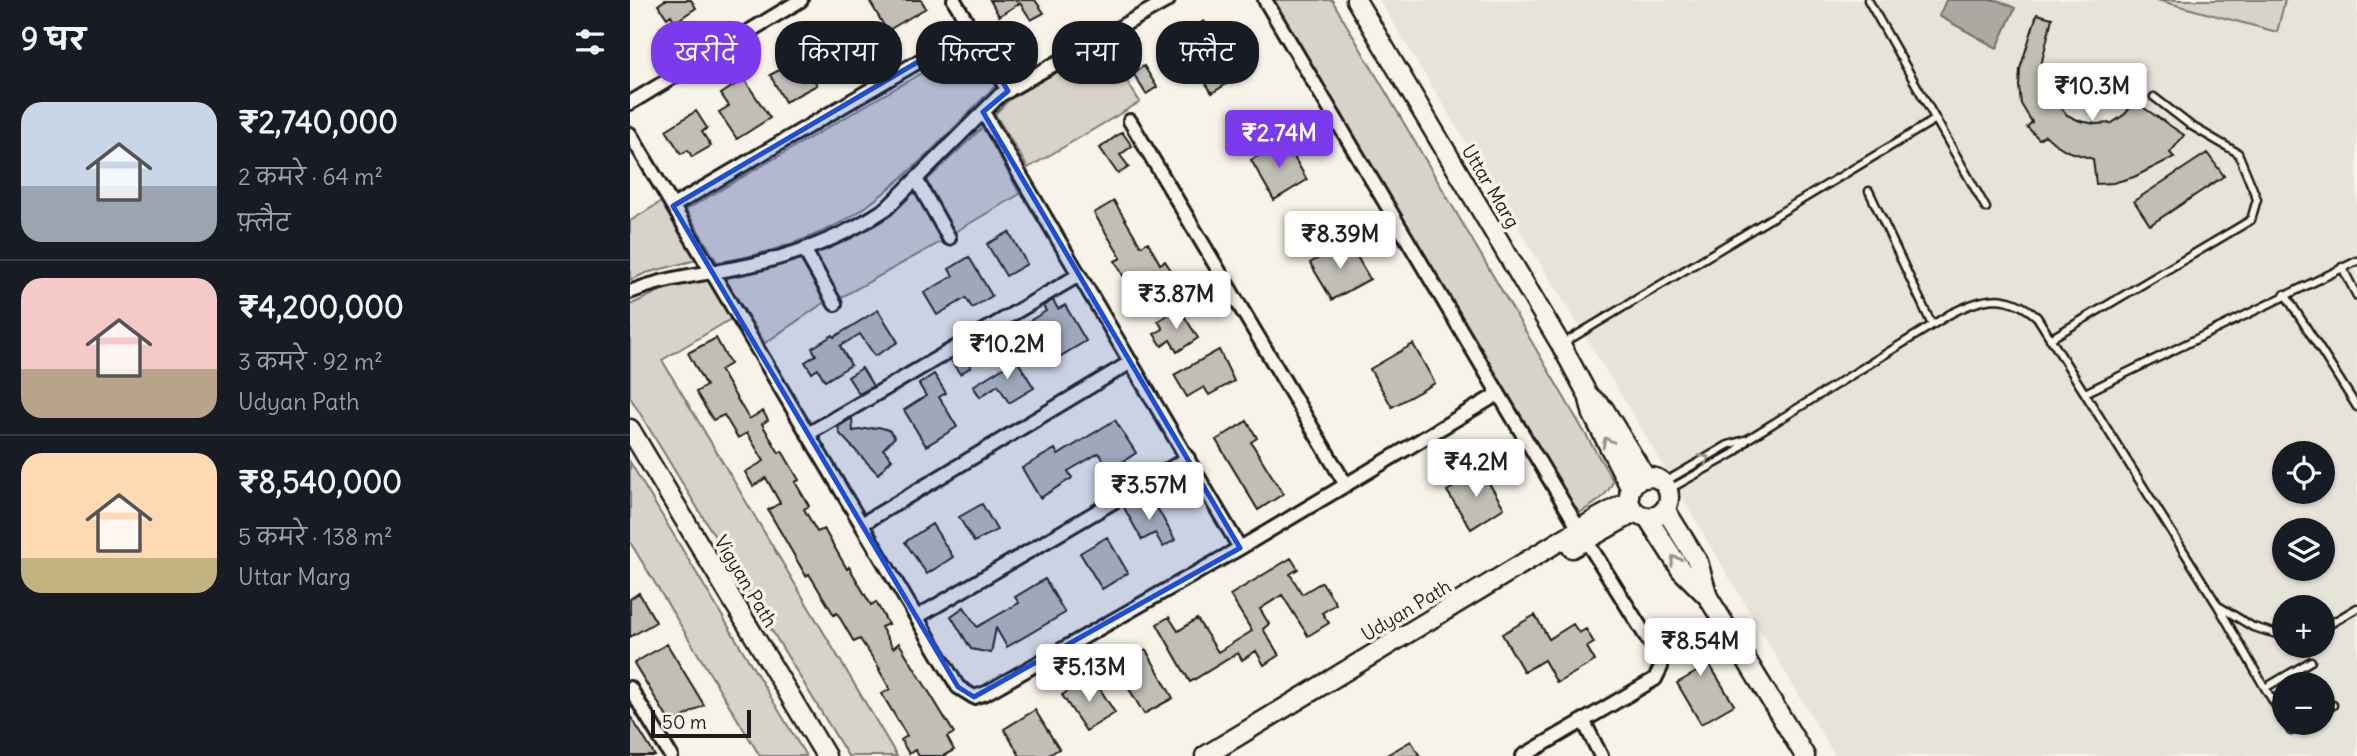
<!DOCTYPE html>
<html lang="hi">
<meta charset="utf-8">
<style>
body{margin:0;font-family:Delius,"Playpen Sans Deva",sans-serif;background:#20242c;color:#f1f3f6;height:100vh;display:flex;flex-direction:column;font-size:26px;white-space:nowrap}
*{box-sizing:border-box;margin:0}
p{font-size:23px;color:#9ea1a6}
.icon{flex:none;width:38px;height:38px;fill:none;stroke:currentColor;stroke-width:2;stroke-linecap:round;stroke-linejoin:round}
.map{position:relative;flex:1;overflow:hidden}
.panel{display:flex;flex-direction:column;background:#171b24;width:630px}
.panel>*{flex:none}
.hud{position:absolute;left:21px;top:21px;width:665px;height:63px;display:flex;gap:14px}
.tools{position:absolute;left:1642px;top:441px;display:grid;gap:14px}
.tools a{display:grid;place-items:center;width:63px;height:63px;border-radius:50%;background:#171b24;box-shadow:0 2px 5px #0004;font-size:35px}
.scale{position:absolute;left:21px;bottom:18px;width:100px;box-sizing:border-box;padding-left:7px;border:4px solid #1c1c1c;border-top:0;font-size:19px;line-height:24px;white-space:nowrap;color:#1c1c1c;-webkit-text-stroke:5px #f7f3e8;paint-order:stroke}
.price{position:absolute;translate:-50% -60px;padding:0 16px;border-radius:7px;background:#fff;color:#222;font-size:23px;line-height:46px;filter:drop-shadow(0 2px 4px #0008)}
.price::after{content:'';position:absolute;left:50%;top:42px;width:21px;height:16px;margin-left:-10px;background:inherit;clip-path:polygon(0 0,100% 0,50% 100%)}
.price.on{background:#7c3aed;color:#fff}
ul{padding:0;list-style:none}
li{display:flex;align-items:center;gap:21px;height:175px;padding:0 21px}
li+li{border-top:2px solid #363941}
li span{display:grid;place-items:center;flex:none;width:196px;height:140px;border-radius:21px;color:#555}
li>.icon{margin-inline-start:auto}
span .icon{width:84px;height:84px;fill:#fffc;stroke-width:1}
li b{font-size:30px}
h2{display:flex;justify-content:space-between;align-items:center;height:84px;padding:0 21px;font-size:30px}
.tag{padding:0 24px;border-radius:28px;background:#171b24;box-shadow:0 2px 5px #0004;font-size:24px;line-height:63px}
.tag.on{background:#7c3aed;color:#fff}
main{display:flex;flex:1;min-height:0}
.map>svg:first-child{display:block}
</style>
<main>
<section class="panel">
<h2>9 घर<svg class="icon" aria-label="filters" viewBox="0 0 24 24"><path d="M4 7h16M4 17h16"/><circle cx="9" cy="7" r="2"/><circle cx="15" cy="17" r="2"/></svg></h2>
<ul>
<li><span style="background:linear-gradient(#c9d6e8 60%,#9aa5b1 0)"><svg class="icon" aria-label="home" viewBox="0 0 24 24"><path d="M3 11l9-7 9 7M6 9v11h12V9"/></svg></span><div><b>₹2,740,000</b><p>2 कमरे · 64 m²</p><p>फ़्लैट</p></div></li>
<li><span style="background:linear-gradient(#f6c9c9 65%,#b9a48a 0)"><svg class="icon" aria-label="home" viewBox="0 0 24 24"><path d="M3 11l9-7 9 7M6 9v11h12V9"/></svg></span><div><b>₹4,200,000</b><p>3 कमरे · 92 m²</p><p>Udyan Path</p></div></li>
<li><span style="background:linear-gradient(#ffd9b3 75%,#c2b280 0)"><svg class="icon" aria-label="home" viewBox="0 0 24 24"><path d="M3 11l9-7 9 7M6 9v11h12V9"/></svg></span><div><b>₹8,540,000</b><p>5 कमरे · 138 m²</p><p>Uttar Marg</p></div></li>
</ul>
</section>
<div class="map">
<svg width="1727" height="756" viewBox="0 0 1727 756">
<rect width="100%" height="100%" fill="#f7f3e8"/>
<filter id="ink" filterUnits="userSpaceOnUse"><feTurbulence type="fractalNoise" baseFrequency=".0143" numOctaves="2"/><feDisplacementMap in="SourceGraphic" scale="14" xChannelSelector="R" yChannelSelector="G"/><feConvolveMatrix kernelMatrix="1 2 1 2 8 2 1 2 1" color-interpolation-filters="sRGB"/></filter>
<g filter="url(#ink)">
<path fill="#e6e3d9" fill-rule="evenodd" d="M749,0H1727V756H1205L1005,418ZM1654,453H1692V492H1654ZM1654,530H1692V569H1654ZM1654,607H1692V646H1654ZM1654,684H1692V723H1654Z"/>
<path fill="#d7d3cb" stroke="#7a7874" stroke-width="2" d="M640,0H702L983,481C977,498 961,506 946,515Z
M1527,0H1655L1647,32Z
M343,43L367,84C325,126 285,171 237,206C201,233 132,257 87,262L56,210Z
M474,45L510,102L398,168L365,114L380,99Z
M353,127L390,194L325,232L295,182Z
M286,188L314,240L210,298L185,252C228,235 253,222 286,188Z
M31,202L66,260L16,273L0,280V221Z
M169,257L195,302L135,343L94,277L137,267Z
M78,278L101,319L32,360L267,756H218L0,397V305L34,289Z
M0,462L176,756H130L0,542Z"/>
<path fill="#aca9a2" stroke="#72716c" stroke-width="2" d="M1316,0H1367L1385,8L1367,48L1309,16Z"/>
<path fill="#c0beb5" stroke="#1c1c1c" stroke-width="2" d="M35,0H61L66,8L45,22L41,15L37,18L28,5Z
M239,0H291L296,8L257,31Z
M360,0H405L414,13L401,20L390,3L369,16Z
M1407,14L1422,18L1410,70L1425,71L1423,86L1426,101L1437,115L1450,121L1466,124L1482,123L1495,114L1505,102L1554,135L1540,153L1544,157L1504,177L1483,183L1466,184L1463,159L1437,151L1424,143L1415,135L1409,139L1397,127L1402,122L1391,104L1389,86L1390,69Z
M574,21L584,37L593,31L617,71L582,93L557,53L568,46L558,31Z
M216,30L221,37L225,34L237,53L214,67L201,47L208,43L205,38Z
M172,58L187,85L155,102L140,75Z
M514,66L527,87L516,94L503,73Z
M114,79L140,118L107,139L89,112L99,106L91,94Z
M66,111L77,128L72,132L81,146L62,157L58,150L51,154L36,130Z
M492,132L502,146L490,155L499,167L488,174L470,148Z
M655,141L677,180L644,200L621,160Z
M1577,153L1594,176L1520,225L1504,201Z
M484,201L511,246L518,242L530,264L535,261L546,278L526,290L519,277L500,288L485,261L491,258L464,213Z
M379,232L397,264L376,276L357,244Z
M718,241L740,279L702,300L680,263Z
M339,257L362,296L342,308L336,298L307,315L294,293L323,276L319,269Z
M423,300L428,309L435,305L456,341L429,357L423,346L408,354L391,326L416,311L413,306Z
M549,308L568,338L547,352L540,340L532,346L524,334L533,329L528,321Z
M248,310L268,342L245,356L230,334L210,346L221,365L195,381L188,369L182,373L175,362L186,355L182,348L203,335L204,337Z
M86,338L100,364L90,370L119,419L133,411L138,420L132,424L149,453L152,451L169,480L165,482L179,506L174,509L187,532L194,529L217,569L219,567L241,605L246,602L258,624L251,627L263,648L269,643L324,733L317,737L324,750L313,756H289L285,750L279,754L271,740L277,736L252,694L260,689L249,670L250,669L230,639L224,642L207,613L204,615L179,574L176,576L138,510L150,503L136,478L123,486L115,472L134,461L117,433L108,438L94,415L83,420L66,392L76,386L58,353Z
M783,344L805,383L762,407L740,369Z
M589,350L604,381L579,395L574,387L557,397L544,375Z
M382,352L404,388L379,403L368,385L350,397L343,386L377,365L373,357Z
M333,355L341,367L330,374L322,362Z
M232,368L243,386L229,394L218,377Z
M304,374L316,393L309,397L327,427L296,446L274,410L296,396L289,384Z
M222,418L223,431L249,427L259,430L265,437L253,449L262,459L248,474L210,434L208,427Z
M485,420L506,453L480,470L469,453L438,471L442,478L410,498L392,468L425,449L428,455Z
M617,421L627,438L621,442L653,494L628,510L586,440Z
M851,470L874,508L841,529L817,491Z
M506,499L511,509L524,502L545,540L533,547L525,533L512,540L493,506Z
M352,504L367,530L344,542L329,517Z
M302,524L323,557L297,574L275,542Z
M477,537L498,573L472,589L450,553Z
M661,558L668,569L660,574L672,594L692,582L706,604L692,613L699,623L678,636L652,595L630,609L639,624L633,629L649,655L634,665L626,651L612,660L608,653L560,682L527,624L539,617L548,631L567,619L588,652L622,631L600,595Z
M415,579L435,613L377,647L366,628L361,653L341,649L321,616L334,607L347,627L389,603L385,597Z
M9,593L26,622L0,637V599Z
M905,615L919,639L943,624L949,633L956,629L964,643L957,647L965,661L927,683L914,660L894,672L872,634Z
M1061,620L1069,633L1063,637L1104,705L1071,724L1047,683L1068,671L1052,644L1046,647L1038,634Z
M37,644L74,705L41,724L4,663Z
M516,650L543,698L514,714L486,667Z
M462,676L485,713L456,731L432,695Z
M405,710L429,749L417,756H390L374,729Z
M0,716L13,736L25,756H0Z
M781,741L790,756H755Z"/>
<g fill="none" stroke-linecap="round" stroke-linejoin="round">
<defs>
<path id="service" d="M1238,0L1356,208
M1239,191L1302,325
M1712,267L1727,296
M1655,294L1727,407
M1420,339L1621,220L1627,199L1608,153L1560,125L1524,97
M932,344L1306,119
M1455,393L1727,261
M1033,483L1098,445L1118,439L1320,314C1353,297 1377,291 1407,317L1588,606L1635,688L1681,661
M1038,490L1104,453L1117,440
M1590,607L1623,627L1654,636
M1692,629L1727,608
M1635,688L1654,719
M1692,712L1703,705
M1656,723L1661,731L1675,723"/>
<path id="minor" d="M324,0L378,91
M635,0L949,529L1029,657L1031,667L1025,679L893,756
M0,103L171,0
M353,112L610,548
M500,121L716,485
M0,134L328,687L344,697L356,693L610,548L868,394
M286,179L319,238
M43,206L342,30
M174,249L205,304
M0,292C45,274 87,274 133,262C176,251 220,233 257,208L370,95L538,0
M178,434L449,275
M232,524L501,362
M287,617L558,458
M0,688L41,756
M953,720L971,756"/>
<path id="secondary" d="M726,0L931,345L958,395L963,415L1001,489
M958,395L974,409L1016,478
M0,429L196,756
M999 497a20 20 0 1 1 40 0a20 20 0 1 1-40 0Z
M1035,509L1068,562L1078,597L1175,756
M1017,517L1051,570L1078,597
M942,548L1006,512
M575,756L966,519L999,501"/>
</defs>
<use href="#service" stroke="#1c1c1c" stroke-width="11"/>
<use href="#minor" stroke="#1c1c1c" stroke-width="18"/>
<use href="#secondary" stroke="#1c1c1c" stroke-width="23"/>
<use href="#service" stroke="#f7f3e8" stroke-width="6"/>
<use href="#minor" stroke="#f7f3e8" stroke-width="12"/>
<use href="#secondary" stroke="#f7f3e8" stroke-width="18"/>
</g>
<defs><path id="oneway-chevron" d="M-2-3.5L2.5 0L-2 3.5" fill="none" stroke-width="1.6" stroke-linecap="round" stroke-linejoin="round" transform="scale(1.75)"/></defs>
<g stroke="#94928c">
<use href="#oneway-chevron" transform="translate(977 442) rotate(-117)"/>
<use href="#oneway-chevron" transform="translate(1075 459) rotate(-30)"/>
<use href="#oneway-chevron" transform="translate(1045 560) rotate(-123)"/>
</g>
</g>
<path fill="#1d4ed8" fill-opacity="0.2" stroke="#1d4ed8" stroke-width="5" stroke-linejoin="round" d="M342,30L378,91L353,112L610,548L344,697L328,687L43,206Z"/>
<g text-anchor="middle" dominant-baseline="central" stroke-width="7" stroke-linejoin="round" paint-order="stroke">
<g font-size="19" fill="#1c1c1c" stroke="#f7f3e8">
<text transform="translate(861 186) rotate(59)">Uttar Marg</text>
<text transform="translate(116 581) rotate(59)">Vigyan Path</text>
<text transform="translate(776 610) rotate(-31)">Udyan Path</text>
</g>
</g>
</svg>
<div class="tools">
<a><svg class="icon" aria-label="locate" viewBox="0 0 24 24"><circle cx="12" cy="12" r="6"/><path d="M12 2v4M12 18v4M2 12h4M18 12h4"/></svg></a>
<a><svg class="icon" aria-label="layers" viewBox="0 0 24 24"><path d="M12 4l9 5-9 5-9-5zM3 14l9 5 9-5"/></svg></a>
<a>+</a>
<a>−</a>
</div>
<div class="scale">50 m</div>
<b class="price" style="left:1462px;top:123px">₹10.3M</b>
<b class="price on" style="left:649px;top:170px">₹2.74M</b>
<b class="price" style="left:710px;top:271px">₹8.39M</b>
<b class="price" style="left:546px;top:331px">₹3.87M</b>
<b class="price" style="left:377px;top:381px">₹10.2M</b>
<b class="price" style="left:846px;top:499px">₹4.2M</b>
<b class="price" style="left:519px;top:522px">₹3.57M</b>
<b class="price" style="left:1070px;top:678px">₹8.54M</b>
<b class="price" style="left:459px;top:704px">₹5.13M</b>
<div class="hud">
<a class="tag on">खरीदें</a>
<a class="tag">किराया</a>
<a class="tag">फ़िल्टर</a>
<a class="tag">नया</a>
<a class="tag">फ़्लैट</a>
</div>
</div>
</main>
